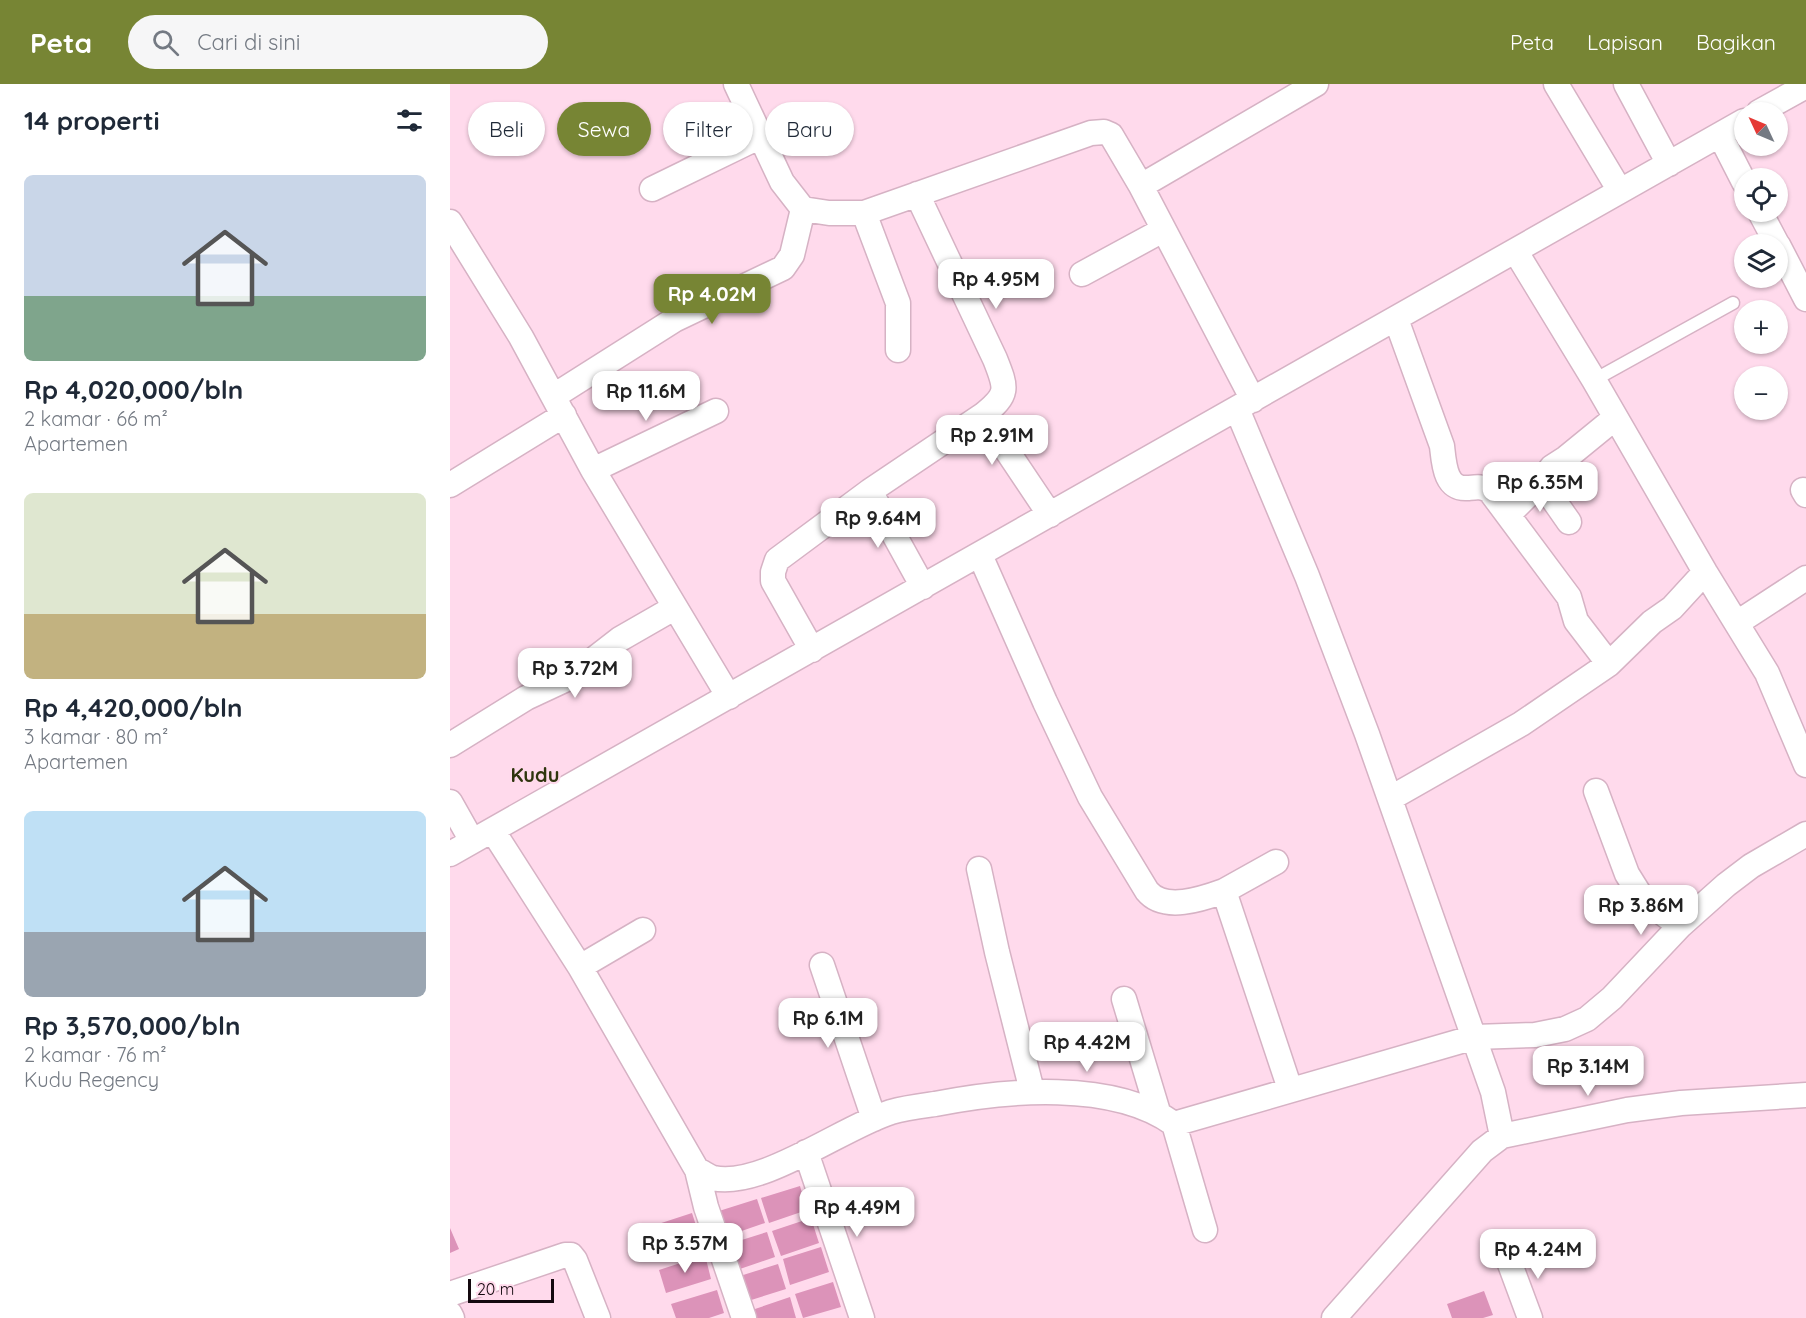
<!DOCTYPE html>
<html lang="id">
<meta charset="utf-8">
<style>
body{margin:0;font-family:Quicksand,sans-serif;background:#f6f6f7;color:#1f2937;height:100vh;display:flex;flex-direction:column;font-size:22px;white-space:nowrap}
*{box-sizing:border-box;margin:0}
p{font-size:20px;color:#747a83}
.icon{flex:none;width:33px;height:33px;fill:none;stroke:currentColor;stroke-width:2;stroke-linecap:round;stroke-linejoin:round}
.map{position:relative;flex:1;overflow:hidden}
.panel{display:flex;flex-direction:column;background:#fff;width:450px}
.panel>*{flex:none}
.guide{position:absolute;left:18px;top:18px;width:570px;height:54px;display:flex;gap:12px}
.needle{width:39px;rotate:314deg}
.fabs{position:absolute;left:1284px;top:18px;display:grid;gap:12px}
.fabs a{display:grid;place-items:center;width:54px;height:54px;border-radius:50%;background:#fff;box-shadow:0 2px 4px #0004;font-size:30px}
.scale{position:absolute;left:18px;bottom:15px;width:86px;box-sizing:border-box;padding-left:6px;border:3px solid #14090f;border-top:0;font-size:16px;line-height:21px;white-space:nowrap;color:#14090f;-webkit-text-stroke:4px #ffdaec;paint-order:stroke}
.price{position:absolute;translate:-50% -51px;padding:0 14px;border-radius:12px;background:#fff;color:#222;font-size:20px;line-height:39px;filter:drop-shadow(0 2px 3px #0008)}
.price::after{content:'';position:absolute;left:50%;top:36px;width:18px;height:14px;margin-left:-9px;background:inherit;clip-path:polygon(0 0,100% 0,50% 100%)}
.price.selected{background:#778534;color:#fff}
ul{padding:0;list-style:none}
li{display:grid;align-content:center;gap:12px;height:318px;padding:0 24px}
li span{display:grid;place-items:center;height:186px;border-radius:9px;color:#555}
li>.icon{margin-inline-start:auto}
span .icon{width:108px;height:108px;fill:#fffc;stroke-width:1}
li b{font-size:26px}
h2{display:flex;justify-content:space-between;align-items:center;height:72px;padding:0 24px;font-size:26px}
.pill{padding:0 21px;border-radius:27px;background:#fff;box-shadow:0 2px 4px #0004;font-size:21px;line-height:54px}
.pill.selected{background:#778534;color:#fff}
header{display:flex;align-items:center;gap:36px;box-sizing:border-box;height:84px;padding:0 30px;background:#778534;color:#fff}
header strong{font-size:28px}
nav{display:flex;gap:33px;margin-inline-start:auto;font-size:21px}
.search{width:420px;height:54px;background:#f6f6f7;display:flex;align-items:center;gap:15px;box-sizing:border-box;padding:0 21px;border-radius:33px;color:#747a83;font-size:22px}
main{display:flex;flex:1;min-height:0}
.map>svg:first-child{display:block}
</style>
<header>
<strong>Peta</strong>
<div class="search"><svg class="icon" aria-label="search" viewBox="0 0 24 24"><circle cx="10" cy="10" r="6"/><path d="M15 15l6 6"/></svg>Cari di sini</div>
<nav><a>Peta</a><a>Lapisan</a><a>Bagikan</a></nav>
</header>
<main>
<section class="panel">
<h2>14 properti<svg class="icon" aria-label="filters" viewBox="0 0 24 24"><path d="M4 7h16M4 17h16"/><circle cx="9" cy="7" r="2"/><circle cx="15" cy="17" r="2"/></svg></h2>
<ul>
<li><span style="background:linear-gradient(#c9d6e8 65%,#7fa58c 0)"><svg class="icon" aria-label="home" viewBox="0 0 24 24"><path d="M3 11l9-7 9 7M6 9v11h12V9"/></svg></span><div><b>Rp 4,020,000/bln</b><p>2 kamar · 66 m²</p><p>Apartemen</p></div></li>
<li><span style="background:linear-gradient(#dfe7d0 65%,#c2b280 0)"><svg class="icon" aria-label="home" viewBox="0 0 24 24"><path d="M3 11l9-7 9 7M6 9v11h12V9"/></svg></span><div><b>Rp 4,420,000/bln</b><p>3 kamar · 80 m²</p><p>Apartemen</p></div></li>
<li><span style="background:linear-gradient(#bfe0f5 65%,#9aa5b1 0)"><svg class="icon" aria-label="home" viewBox="0 0 24 24"><path d="M3 11l9-7 9 7M6 9v11h12V9"/></svg></span><div><b>Rp 3,570,000/bln</b><p>2 kamar · 76 m²</p><p>Kudu Regency</p></div></li>
</ul>
</section>
<div class="map">
<svg width="1356" height="1234" viewBox="0 0 1356 1234">
<rect width="100%" height="100%" fill="#ffdaec"/>
<path fill="#dc93b9" d="M350,1102L357,1126L319,1139L311,1114Z
M307,1115L315,1139L277,1152L269,1127Z
M242,1129L252,1160L206,1174L196,1144Z
M361,1134L369,1159L331,1172L322,1147Z
M0,1144L9,1165L0,1169Z
M317,1148L325,1173L287,1186L279,1160Z
M371,1163L379,1188L340,1201L333,1175Z
M255,1171L261,1195L216,1209L209,1186Z
M328,1180L336,1205L298,1217L290,1192Z
M383,1198L391,1223L353,1234L345,1210Z
M267,1206L274,1229L259,1234H226L221,1220Z
M1034,1207L1043,1231L1033,1234H1002L997,1220Z
M340,1213L346,1234H305L302,1226Z"/>
<g fill="none" stroke-linecap="round" stroke-linejoin="round">
<defs>
<path id="lane" d="M1144,296L1283,219"/>
<path id="street" d="M286,0L332,98L353,125L379,129H414L641,49L654,48L661,51L691,102L803,316
M1106,0L1170,107
M1176,0L1219,80
M1309,28L1356,2
M1270,51L1294,98
M691,102L866,0
M202,105L311,52
M467,110L545,275C557,305 559,310 533,331
M1310,128L1327,160
M414,129L448,219V266
M0,138L71,253L143,386L279,613
M1328,161L1356,215
M1066,168L1144,296L1255,488L1317,589L1356,681
M632,190L713,146
M946,235L992,362C994,380 995,406 1018,404C1027,403 1032,402 1040,407L1119,513L1126,537L1159,580
M104,312L224,236L333,184L342,171L353,125
M787,325L857,492L917,650L1043,1008L1052,1052L1032,1067L884,1234
M143,386L266,327
M0,401L114,331
M1353,406L1356,411
M420,407L473,503
M1059,430L1091,398
M1119,438L1091,398L1102,383L1116,374L1165,334
M530,471L595,618L640,713L697,807C714,828 752,815 774,807L840,1005
M1287,539L1356,494
M362,566L323,497V488L327,476L420,407L533,331L600,431
M0,661L76,614L121,593L170,555L224,524
M1146,707L1177,790L1192,814L1230,842
M941,714L1071,640L1159,580L1202,538L1222,524L1255,488
M0,718L22,757
M43,747L130,883L247,1086C252,1088 258,1092 263,1094C311,1105 393,1043 441,1028C455,1024 471,1022 485,1020C555,1006 663,996 724,1040L1025,953L1085,951L1115,945L1137,935L1162,914L1230,842L1276,801L1301,782L1356,750
M0,770L1294,37
M529,785L547,868L582,1007
M774,807L826,778
M372,881L424,1035
M130,883L193,846
M674,915L708,1028
M724,1040L755,1146
M1052,1052L1177,1026L1231,1019L1356,1011
M356,1068L412,1234
M247,1086L256,1123L294,1234
M1057,1172L1080,1234
M0,1210L115,1171H121L125,1176L148,1234
M0,1230L2,1234"/>
</defs>
<use href="#lane" stroke="#d6b2c4" stroke-width="15"/>
<use href="#street" stroke="#d6b2c4" stroke-width="27"/>
<use href="#lane" stroke="#fff" stroke-width="12"/>
<use href="#street" stroke="#fff" stroke-width="24"/>
</g>
<g text-anchor="middle" dominant-baseline="central" stroke-width="4.5" stroke-linejoin="round" paint-order="stroke">
<g font-size="20" font-weight="bold" fill="#2f350e" stroke="#ffdaec">
<text x="85" y="690">Kudu</text>
</g>
</g>
</svg>
<div class="fabs">
<a><svg class="needle" viewBox="-14 -14 28 28"><path d="M0-13l5 13h-10z" fill="#e53935"/><path d="M0 13l5-13h-10z" fill="#747a83"/></svg></a>
<a><svg class="icon" aria-label="locate" viewBox="0 0 24 24"><circle cx="12" cy="12" r="6"/><path d="M12 2v4M12 18v4M2 12h4M18 12h4"/></svg></a>
<a><svg class="icon" aria-label="layers" viewBox="0 0 24 24"><path d="M12 4l9 5-9 5-9-5zM3 14l9 5 9-5"/></svg></a>
<a>+</a>
<a>−</a>
</div>
<div class="scale">20 m</div>
<b class="price" style="left:546px;top:226px">Rp 4.95M</b>
<b class="price selected" style="left:262px;top:241px">Rp 4.02M</b>
<b class="price" style="left:196px;top:338px">Rp 11.6M</b>
<b class="price" style="left:542px;top:382px">Rp 2.91M</b>
<b class="price" style="left:1090px;top:429px">Rp 6.35M</b>
<b class="price" style="left:428px;top:465px">Rp 9.64M</b>
<b class="price" style="left:125px;top:615px">Rp 3.72M</b>
<b class="price" style="left:1191px;top:852px">Rp 3.86M</b>
<b class="price" style="left:378px;top:965px">Rp 6.1M</b>
<b class="price" style="left:637px;top:989px">Rp 4.42M</b>
<b class="price" style="left:1138px;top:1013px">Rp 3.14M</b>
<b class="price" style="left:407px;top:1154px">Rp 4.49M</b>
<b class="price" style="left:235px;top:1190px">Rp 3.57M</b>
<b class="price" style="left:1088px;top:1196px">Rp 4.24M</b>
<div class="guide">
<a class="pill">Beli</a>
<a class="pill selected">Sewa</a>
<a class="pill">Filter</a>
<a class="pill">Baru</a>
</div>
</div>
</main>
